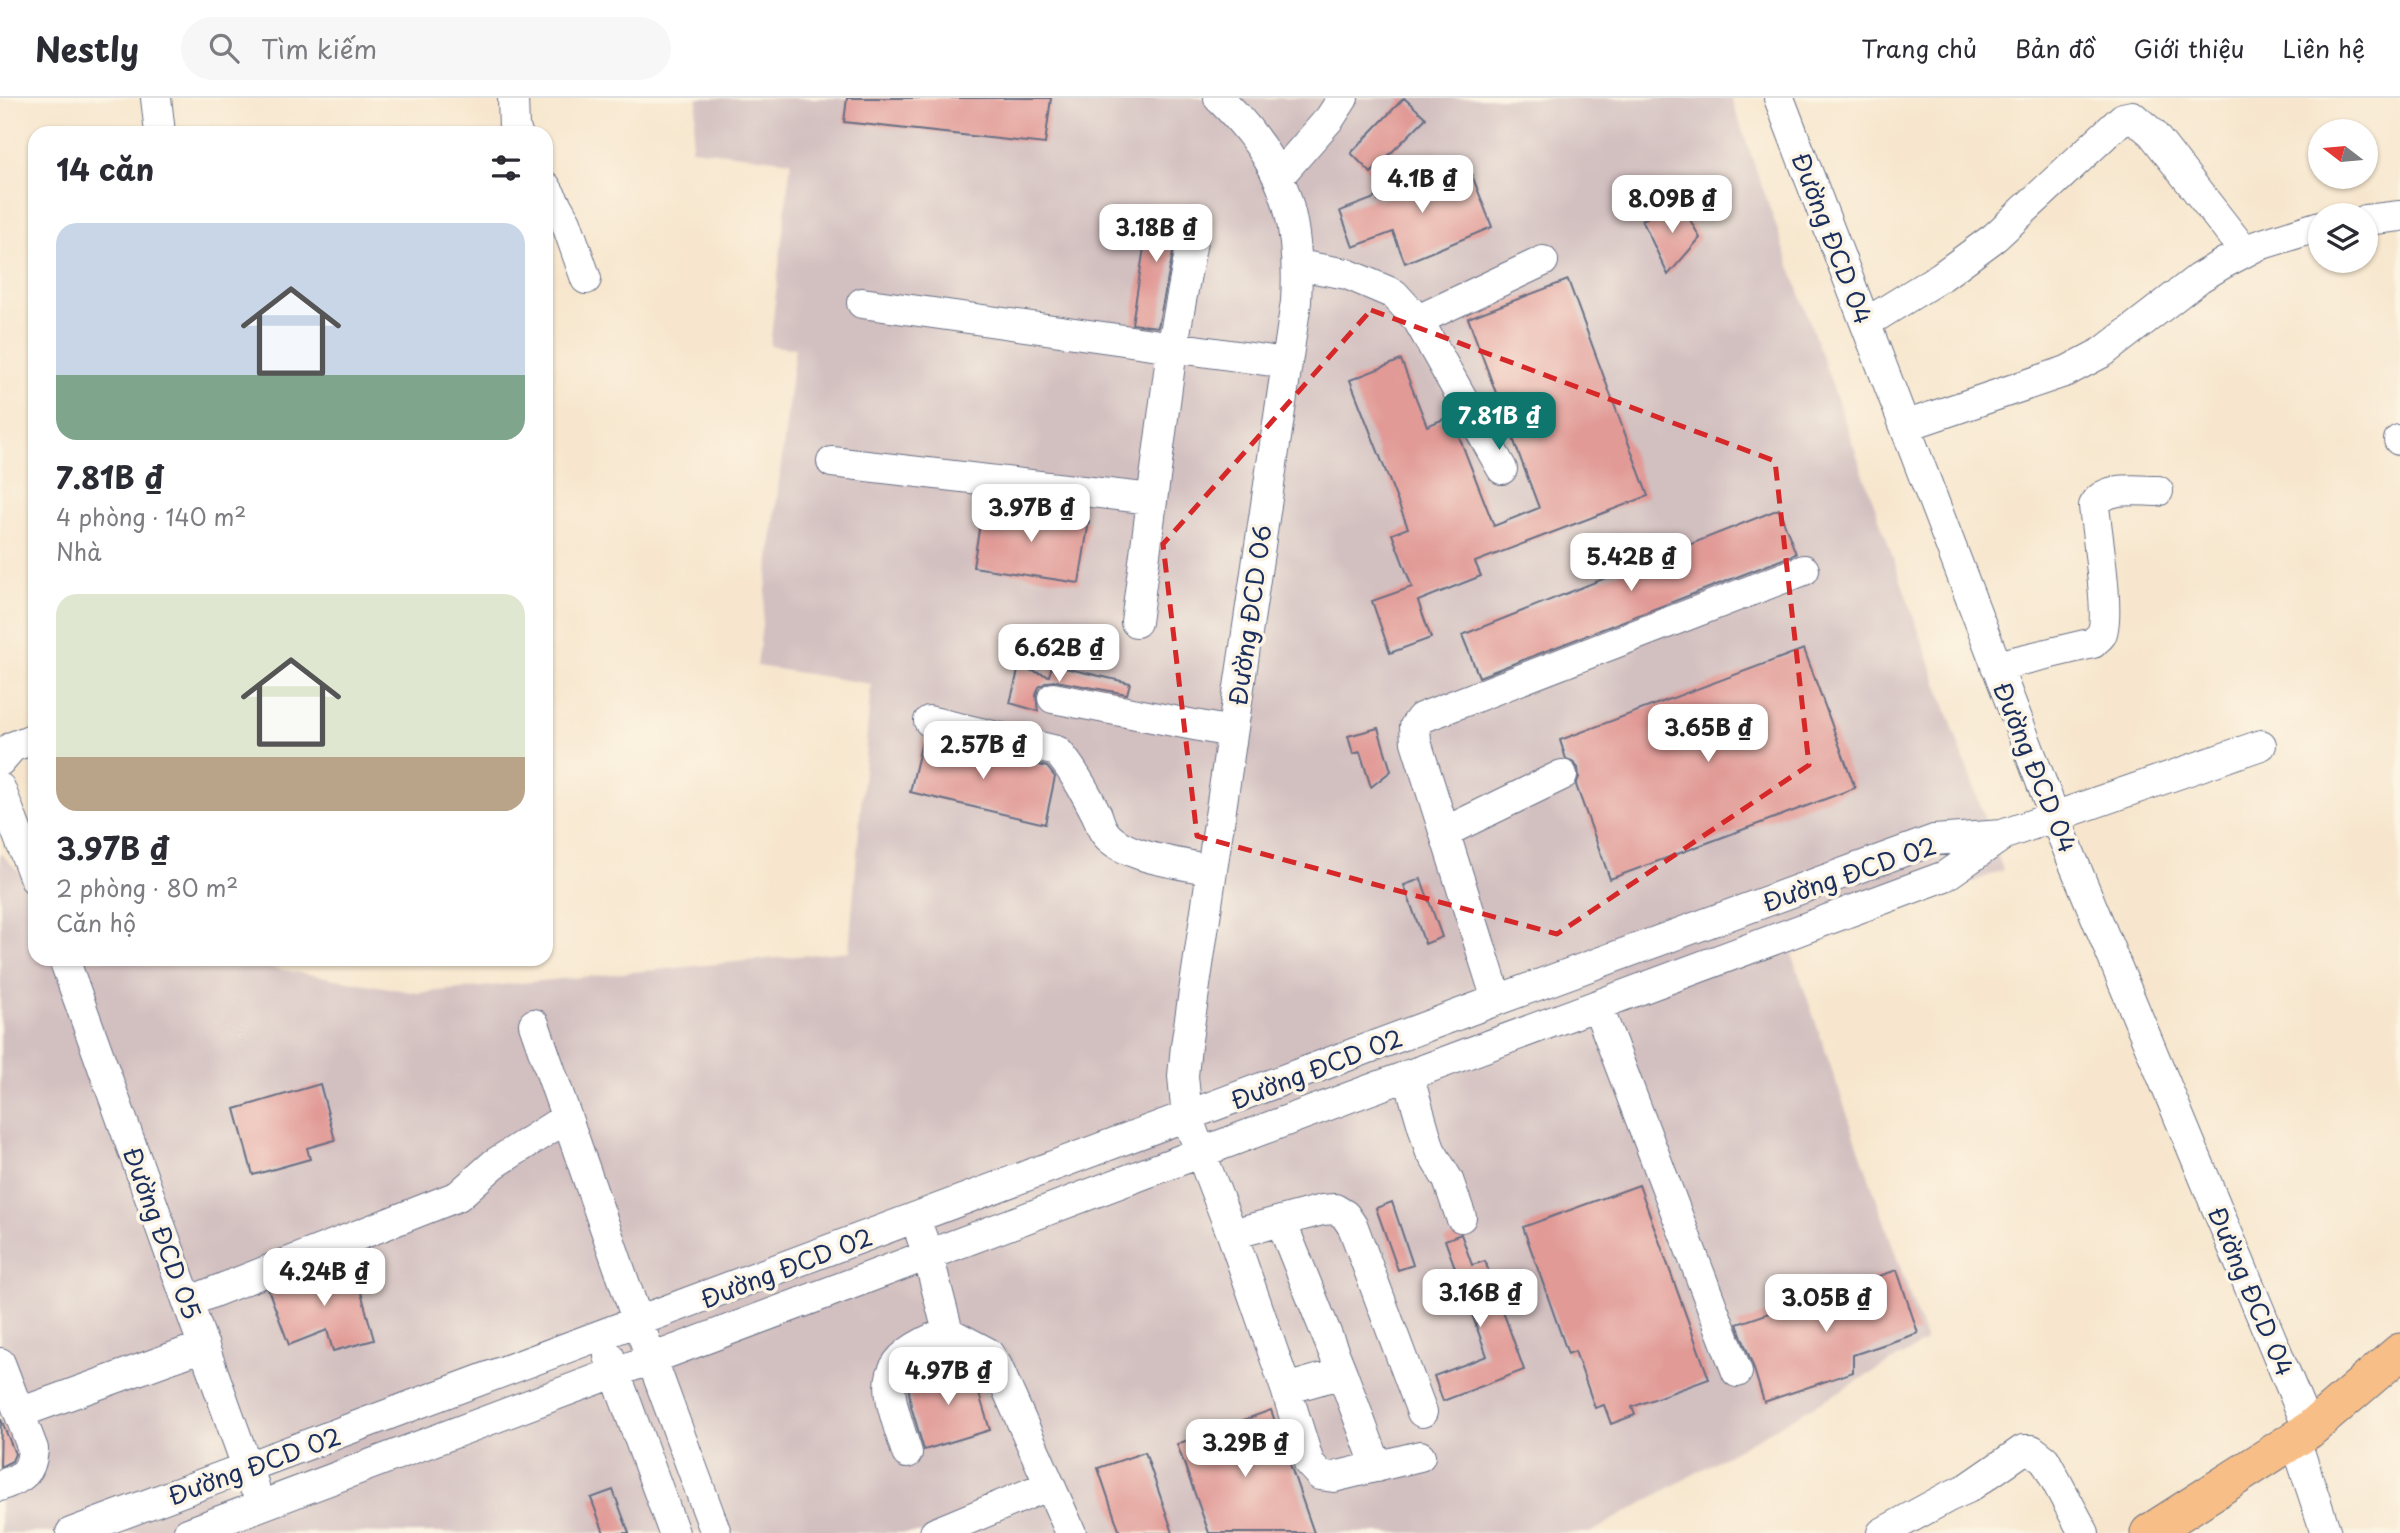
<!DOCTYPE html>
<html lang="vi">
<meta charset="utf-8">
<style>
body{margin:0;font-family:"Playpen Sans",sans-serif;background:#f7f7f7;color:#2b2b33;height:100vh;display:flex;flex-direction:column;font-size:26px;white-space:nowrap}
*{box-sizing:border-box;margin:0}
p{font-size:23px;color:#7c7c81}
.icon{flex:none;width:38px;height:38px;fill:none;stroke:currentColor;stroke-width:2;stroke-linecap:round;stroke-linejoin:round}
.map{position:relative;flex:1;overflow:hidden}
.side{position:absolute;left:28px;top:28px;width:525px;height:840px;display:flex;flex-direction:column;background:#fff;border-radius:21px;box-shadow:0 2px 5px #0004}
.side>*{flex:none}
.needle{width:46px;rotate:286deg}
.buttons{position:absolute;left:2308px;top:21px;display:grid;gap:14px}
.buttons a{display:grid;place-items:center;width:70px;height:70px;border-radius:50%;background:#fff;box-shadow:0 2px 5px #0004;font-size:35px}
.price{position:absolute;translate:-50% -60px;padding:0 16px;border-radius:14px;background:#fff;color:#222;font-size:23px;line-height:46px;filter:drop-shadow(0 2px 4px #0008)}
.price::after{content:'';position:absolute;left:50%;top:42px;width:21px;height:16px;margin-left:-10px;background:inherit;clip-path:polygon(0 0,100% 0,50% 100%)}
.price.on{background:#0f766e;color:#fff}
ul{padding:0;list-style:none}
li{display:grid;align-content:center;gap:14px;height:371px;padding:0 28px}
li span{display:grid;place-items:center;height:217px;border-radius:21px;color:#555}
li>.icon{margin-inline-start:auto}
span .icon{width:126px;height:126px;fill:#fffc;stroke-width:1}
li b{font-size:30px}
h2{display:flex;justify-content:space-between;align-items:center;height:84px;padding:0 28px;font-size:30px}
header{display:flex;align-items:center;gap:42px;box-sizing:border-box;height:98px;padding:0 35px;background:#fff;border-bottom:2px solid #e1e1e2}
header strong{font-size:33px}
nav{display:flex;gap:38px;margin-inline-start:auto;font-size:24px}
.search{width:490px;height:63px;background:#f7f7f7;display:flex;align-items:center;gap:18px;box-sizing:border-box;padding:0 24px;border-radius:38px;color:#7c7c81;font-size:26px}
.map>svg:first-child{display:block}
</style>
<header>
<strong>Nestly</strong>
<div class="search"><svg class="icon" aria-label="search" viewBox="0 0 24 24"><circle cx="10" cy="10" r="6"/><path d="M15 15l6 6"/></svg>Tìm kiếm</div>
<nav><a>Trang chủ</a><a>Bản đồ</a><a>Giới thiệu</a><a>Liên hệ</a></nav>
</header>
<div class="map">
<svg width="2400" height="1435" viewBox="0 0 2400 1435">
<rect width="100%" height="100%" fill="#fcf5e5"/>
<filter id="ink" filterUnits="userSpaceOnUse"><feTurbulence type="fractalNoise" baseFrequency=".0143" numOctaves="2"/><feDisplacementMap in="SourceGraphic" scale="14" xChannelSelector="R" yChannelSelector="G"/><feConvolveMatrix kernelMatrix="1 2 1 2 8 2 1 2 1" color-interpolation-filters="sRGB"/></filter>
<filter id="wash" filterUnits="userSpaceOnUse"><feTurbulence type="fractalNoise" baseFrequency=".00686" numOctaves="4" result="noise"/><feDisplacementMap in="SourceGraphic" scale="28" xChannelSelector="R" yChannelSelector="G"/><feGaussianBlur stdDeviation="1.57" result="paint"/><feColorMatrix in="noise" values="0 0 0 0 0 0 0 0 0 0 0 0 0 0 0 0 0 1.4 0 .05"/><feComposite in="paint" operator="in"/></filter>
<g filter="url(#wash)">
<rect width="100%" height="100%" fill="#f7e6cd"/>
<path fill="#d2bfc0" d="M698,0H1731L2003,772L1792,856L1926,1244L1590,1435H0V755L35,789V861H221L418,895L849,853L871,586L757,568L795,250L770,248L791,63L691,51Z"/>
<g id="blocks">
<path fill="#e19a96" d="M847,0H1051L1045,46L844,24Z
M1404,0L1426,20L1371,75L1351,55Z
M1468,67L1492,129L1405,165L1393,134L1353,149L1340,113L1377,99L1378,103Z
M1680,103L1700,140L1668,177L1642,122Z
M1151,105L1182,110L1158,229L1132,226Z
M1568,182L1648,398L1475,464L1481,478L1418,503L1431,540L1390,555L1372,503L1412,489L1392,436L1408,430L1350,282L1401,262L1427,328L1451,318L1494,428L1539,410L1468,220Z
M983,407L1089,423L1079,485L973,469Z
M1779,411L1796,456L1479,579L1462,537Z
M1804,551L1855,690L1610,781L1576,687L1579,679L1578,670L1572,663L1566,661L1560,642Z
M1052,567L1130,585L1127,596L1056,583L1047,584L1039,589L1036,597L1038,613L1010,605L1019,569L1049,578Z
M1378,630L1391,673L1371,689L1360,654L1353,656L1348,638Z
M923,639L1047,669L1055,679L1045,726L910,694Z
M1421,781L1442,839L1425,846L1404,787Z
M320,986L335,1042L307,1050L310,1061L253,1077L235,1011Z
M1639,1087L1709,1281L1632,1309L1635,1317L1611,1326L1604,1307L1595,1310L1575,1253L1568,1256L1523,1129Z
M1392,1104L1413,1167L1398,1172L1376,1110Z
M1461,1136L1472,1167L1485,1163L1524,1272L1443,1303L1434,1278L1487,1258L1445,1142Z
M353,1165L374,1242L333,1253L327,1232L289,1247L268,1191L300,1179Z
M1897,1172L1918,1235L1853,1257V1274L1764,1304L1753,1268L1737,1226Z
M970,1266L990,1332L924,1352L911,1308L908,1285Z
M1271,1312L1314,1435H1209L1177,1346Z
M1,1321L15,1356L12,1363L0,1369Z
M1145,1354L1173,1435H1120L1098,1370Z
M613,1392L629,1435H604L591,1400Z"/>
</g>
</g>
<g filter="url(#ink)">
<use href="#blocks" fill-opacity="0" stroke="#686f85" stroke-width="2"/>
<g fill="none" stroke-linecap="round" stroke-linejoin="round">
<defs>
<path id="minor" d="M156,0L160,35
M513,0L514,30L517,35
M1219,0C1283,62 1301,116 1296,204L1186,948L1183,978L1187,1019L1232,1136L1286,1291L1309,1365L1320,1377L1334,1379L1420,1358
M1779,0L2055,720L2309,1332
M1279,78L1330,20L1343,0
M546,89L566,124L586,181
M2366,122L2400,118
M1298,167L1347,176L1394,196L1418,222L1502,371
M862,205L1286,265
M1418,222L1543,163
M1866,225L1942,178L1995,139L2123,20L2132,18L2152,35L2245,154
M1905,328L2067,273L2103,254L2199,180L2224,165L2256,148L2320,128
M2399,342H2400
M832,364L1152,401
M1136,524L1172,251L1193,138
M1996,568L2093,545C2095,542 2099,540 2101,537C2111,521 2096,430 2094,408C2104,387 2138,393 2158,393
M1053,600L1231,634
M929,623L1057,653C1073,671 1086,695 1097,717C1099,722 1100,727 1103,732C1119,760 1182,765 1211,772
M0,663L12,649L35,640
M0,690L35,781
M1445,734L1562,677
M64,861L254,1388
M1497,902L1416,644L1415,628L1421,620L1804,472
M1597,907L1737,1274
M534,926L638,1224L716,1435
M1408,977L1430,1052L1448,1082L1461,1119
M1281,1123L1342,1275L1377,1369
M1232,1136L1322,1112L1335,1111L1345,1117L1353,1129L1422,1314
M921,1137L928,1157L948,1234L988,1255L997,1268L1071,1435
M188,1204L458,1098L494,1066L566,1020
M609,1258L674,1435
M0,1265L33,1351C31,1377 22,1379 0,1388
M1286,1291L1342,1275
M19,1315L204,1248
M2295,1341L2326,1435
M907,1355C886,1288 871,1264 948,1234
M71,1435L1497,902L1934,742L2002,737L2261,647
M188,1435L1202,1054L1945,778L2002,738
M935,1435L1050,1387
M1882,1435L1948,1399L1968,1390L2023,1352H2032L2045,1362L2084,1435"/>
<path id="major" d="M2149,1435L2309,1332L2400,1254"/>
</defs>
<use href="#minor" stroke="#686f85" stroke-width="32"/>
<use href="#major" stroke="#686f85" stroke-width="39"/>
<use href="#minor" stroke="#fff" stroke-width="30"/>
<use href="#major" stroke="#f7be87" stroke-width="37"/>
</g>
</g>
<path fill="none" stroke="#d62828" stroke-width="5" stroke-dasharray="14 9" stroke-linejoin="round" d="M1371,212L1775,363L1809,667L1557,836L1197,738L1163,446Z"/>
<g text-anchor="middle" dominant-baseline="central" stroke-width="7" stroke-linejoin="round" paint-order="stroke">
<g font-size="24" fill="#1b2f5e" stroke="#fcf5e5">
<text transform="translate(1833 140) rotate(69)">Đường ĐCD 04</text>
<text transform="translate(1249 517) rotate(-82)">Đường ĐCD 06</text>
<text transform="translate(2036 669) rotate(68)">Đường ĐCD 04</text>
<text transform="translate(1849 775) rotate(-19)">Đường ĐCD 02</text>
<text transform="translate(1316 970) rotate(-21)">Đường ĐCD 02</text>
<text transform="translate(163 1135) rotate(70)">Đường ĐCD 05</text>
<text transform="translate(786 1169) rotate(-21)">Đường ĐCD 02</text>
<text transform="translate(2252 1193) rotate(67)">Đường ĐCD 04</text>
<text transform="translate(254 1367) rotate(-20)">Đường ĐCD 02</text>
</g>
</g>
</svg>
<div class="buttons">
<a><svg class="needle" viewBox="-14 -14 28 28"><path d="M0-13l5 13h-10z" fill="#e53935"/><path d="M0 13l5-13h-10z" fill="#7c7c81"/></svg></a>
<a><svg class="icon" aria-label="layers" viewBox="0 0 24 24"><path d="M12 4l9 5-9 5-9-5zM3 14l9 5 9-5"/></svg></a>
</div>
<b class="price" style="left:1422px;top:117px">4.1B ₫</b>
<b class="price" style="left:1672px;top:137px">8.09B ₫</b>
<b class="price" style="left:1156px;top:166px">3.18B ₫</b>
<b class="price on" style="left:1499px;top:354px">7.81B ₫</b>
<b class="price" style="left:1031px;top:446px">3.97B ₫</b>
<b class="price" style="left:1631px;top:495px">5.42B ₫</b>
<b class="price" style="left:1059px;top:586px">6.62B ₫</b>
<b class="price" style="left:1708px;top:666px">3.65B ₫</b>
<b class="price" style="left:983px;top:683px">2.57B ₫</b>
<b class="price" style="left:324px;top:1210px">4.24B ₫</b>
<b class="price" style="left:1480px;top:1231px">3.16B ₫</b>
<b class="price" style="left:1826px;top:1236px">3.05B ₫</b>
<b class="price" style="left:948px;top:1309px">4.97B ₫</b>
<b class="price" style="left:1245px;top:1381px">3.29B ₫</b>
<section class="side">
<h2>14 căn<svg class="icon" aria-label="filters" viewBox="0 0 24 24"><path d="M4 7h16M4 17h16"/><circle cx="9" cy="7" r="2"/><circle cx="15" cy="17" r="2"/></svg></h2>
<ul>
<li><span style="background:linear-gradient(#c9d6e8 70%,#7fa58c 0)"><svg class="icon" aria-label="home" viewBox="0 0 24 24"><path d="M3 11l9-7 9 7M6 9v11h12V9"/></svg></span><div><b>7.81B ₫</b><p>4 phòng · 140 m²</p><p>Nhà</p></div></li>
<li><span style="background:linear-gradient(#dfe7d0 75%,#b9a48a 0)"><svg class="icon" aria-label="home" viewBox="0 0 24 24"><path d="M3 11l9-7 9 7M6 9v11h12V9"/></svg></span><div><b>3.97B ₫</b><p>2 phòng · 80 m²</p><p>Căn hộ</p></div></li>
</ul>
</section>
</div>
